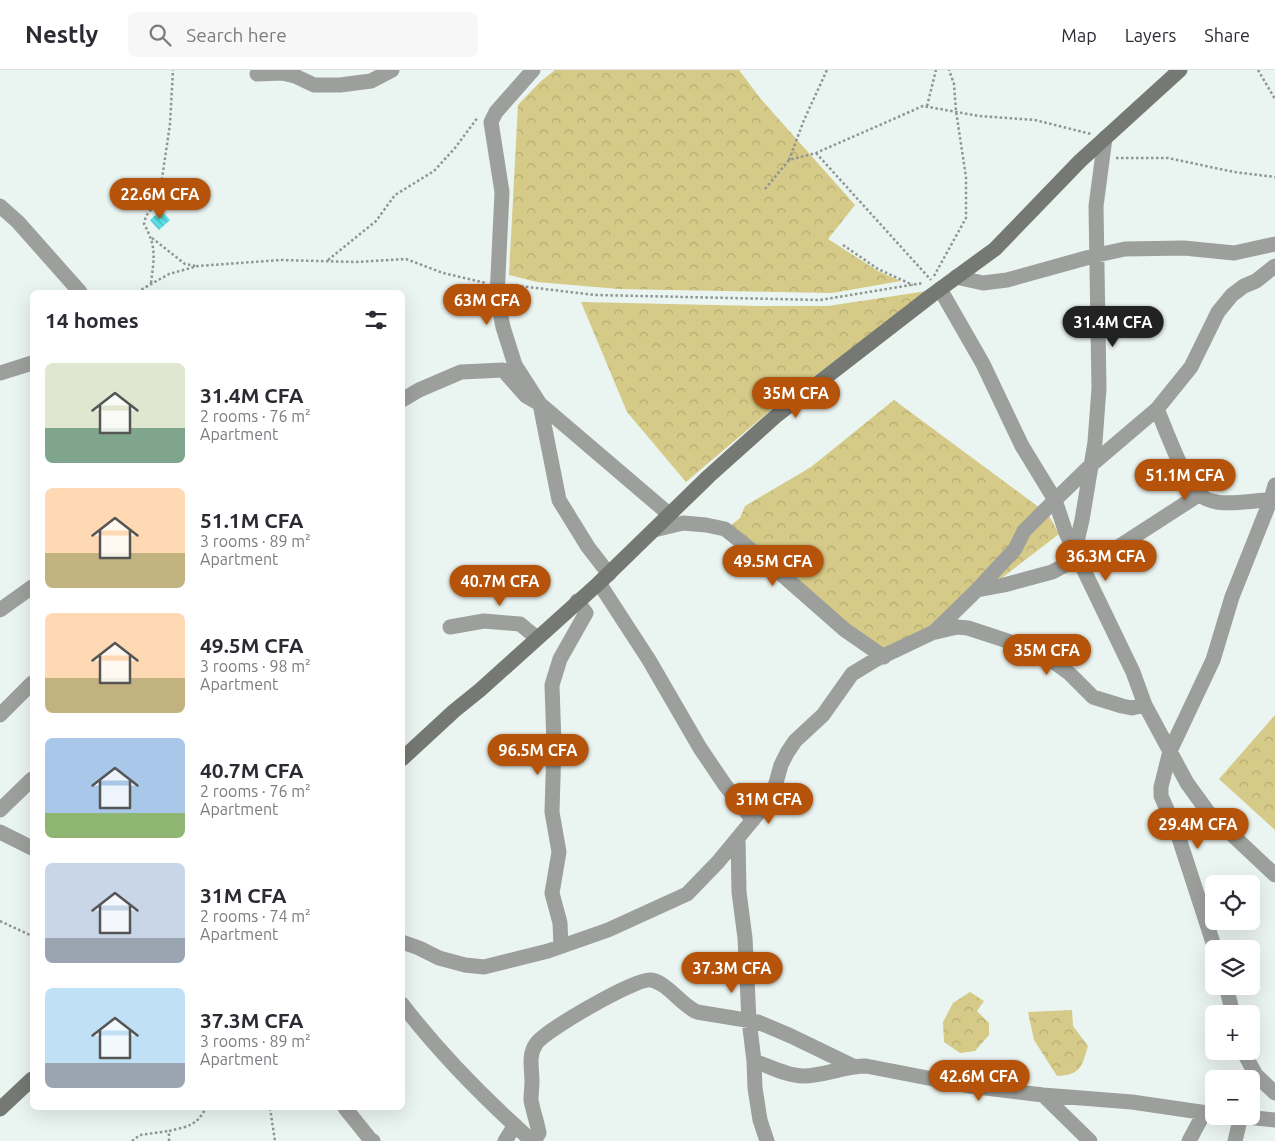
<!DOCTYPE html>
<meta charset="utf-8">
<style>
body{margin:0;font-family:Ubuntu,sans-serif;background:#f7f7f7;color:#2b2b33;height:100vh;display:flex;flex-direction:column;font-size:19px;white-space:nowrap}
*{box-sizing:border-box;margin:0}
p{font-size:16px;color:#7c7c81}
.icon{flex:none;width:28px;height:28px;fill:none;stroke:currentColor;stroke-width:2;stroke-linecap:round;stroke-linejoin:round}
.map{position:relative;flex:1;overflow:hidden}
.panel{position:absolute;left:30px;top:220px;width:375px;height:820px;display:flex;flex-direction:column;background:#fff;border-radius:8px;box-shadow:0 5px 20px #0002}
.panel>*{flex:none}
.fabs{position:absolute;left:1205px;top:805px;display:grid;gap:10px}
.fabs a{display:grid;place-items:center;width:55px;height:55px;border-radius:8px;background:#fff;box-shadow:0 5px 20px #0002;font-size:25px}
.price{position:absolute;translate:-50% -42px;padding:0 11px;border-radius:18px;background:#b45309;color:#fff;font-size:16px;line-height:32px;filter:drop-shadow(0 1px 2px #0008)}
.price::after{content:'';position:absolute;left:50%;top:30px;width:15px;height:11px;margin-left:-8px;background:inherit;clip-path:polygon(0 0,100% 0,50% 100%)}
.price.active{background:#222;color:#fff}
ul{padding:0;list-style:none}
li{display:flex;align-items:center;gap:15px;height:125px;padding:0 15px}
li span{display:grid;place-items:center;flex:none;width:140px;height:100px;border-radius:8px;color:#555}
li>.icon{margin-inline-start:auto}
span .icon{width:60px;height:60px;fill:#fffc;stroke-width:1}
li b{font-size:21px}
h2{display:flex;justify-content:space-between;align-items:center;height:60px;padding:0 15px;font-size:21px}
header{display:flex;align-items:center;gap:30px;box-sizing:border-box;height:70px;padding:0 25px;background:#fff;border-bottom:1px solid #e1e1e2}
header strong{font-size:24px}
nav{display:flex;gap:28px;margin-inline-start:auto;font-size:18px}
.search{width:350px;height:45px;background:#f7f7f7;display:flex;align-items:center;gap:12px;box-sizing:border-box;padding:0 18px;border-radius:8px;color:#7c7c81;font-size:19px}
.map>svg:first-child{display:block}
</style>
<header>
<strong>Nestly</strong>
<div class="search"><svg class="icon" aria-label="search" viewBox="0 0 24 24"><circle cx="10" cy="10" r="6"/><path d="M15 15l6 6"/></svg>Search here</div>
<nav><a>Map</a><a>Layers</a><a>Share</a></nav>
</header>
<div class="map">
<svg width="1275" height="1071" viewBox="0 0 1275 1071">
<defs>
<pattern id="forest-crowns" width="20" height="18" patternUnits="userSpaceOnUse" patternTransform="scale(1.25)"><rect width="20" height="18" fill="#d5ca87"/><path d="M2 6a3 3 0 1 1 6 0M12 15a3 3 0 1 1 6 0" fill="none" stroke="#b6ac73"/></pattern>
<pattern id="building-back-hatch" width="6" height="6" patternUnits="userSpaceOnUse" patternTransform="scale(1.25)"><rect width="6" height="6" fill="#5adfe7"/><path d="M-1 5l2 2M0 0l6 6M5-1l2 2" fill="none" stroke="#4dbec5"/></pattern>
</defs>
<rect width="100%" height="100%" fill="#eaf4f0"/>
<path fill="url(#forest-crowns)" d="M555,0H739L760,28L855,135L828,169L878,201L901,211L832,223L619,219L537,212L509,205L518,35L540,12Z
M927,221L779,333L686,412L627,342L581,232L757,236H828Z
M894,330L1048,444L1059,464L934,560L879,587L723,462L740,448L745,436L811,397Z
M1275,645V760L1219,709Z
M970,922L984,931L977,941L989,953V965L975,981L960,983L944,972L943,952L953,933Z
M1072,940L1073,956L1088,976C1082,996 1081,1005 1057,1006L1034,970L1028,942Z"/>
<path fill="url(#building-back-hatch)" d="M161,140L170,150L159,160L150,150Z"/>
<g fill="none" stroke-linecap="round" stroke-linejoin="round">
<path stroke="#8e9592" stroke-width="2.5" stroke-dasharray="2.5 2.5" stroke-linecap="butt" d="M1258,0L1275,29
M927,36L936,0
M816,83L931,210
M1116,88H1168L1234,102L1275,107
M789,90L804,50L827,0
M765,119L789,90L816,83L923,36L979,46L1035,50L1091,64
M152,168L185,194L196,196
M843,175L878,199L913,215
M328,190L376,151L395,125L434,101L455,78L478,47
M934,206L966,148V107L956,41L954,14L949,0
M151,213C154,188 157,177 144,154L146,146L159,129L170,54L173,0
M511,215L595,225L820,230L923,213
M137,222L169,204L198,196L281,190L356,192L406,189L443,203L486,213
M0,851L32,866
M270,1038L275,1071
M132,1071L140,1065L169,1061
M169,1071V1061C189,1056 196,1056 206,1038"/>
<path stroke="#9d9f9c" stroke-width="15" d="M533,0L496,42L491,52L502,122L497,227L503,257L515,295L540,334L559,430L588,477L609,504
M257,4L282,3L295,6L314,15H340L371,11L392,0
M0,136L18,152L80,222
M956,207L983,213L1007,210L1097,185L1125,179L1184,178L1234,183L1275,174
M940,219L983,294L1022,376L1055,430L1066,463L1133,602L1145,635L1187,713L1208,742L1275,805
M0,303L32,293
M402,330L419,320L461,302L503,300L526,326L540,334L670,445
M1157,339C1166,360 1184,411 1200,425C1205,429 1211,431 1217,432C1231,435 1260,430 1275,429
M654,460L683,453L706,455L725,459L779,502L845,560L884,587
M1075,480L1082,450L1095,372L1099,318L1096,136L1105,68
M1084,499L1200,424
M599,513L649,590L700,678L725,715L753,750
M977,520L1015,479L1024,461L1055,430L1090,396L1157,339L1191,297L1218,242L1232,225L1244,216L1256,211L1275,196
M0,540L32,517
M450,557L484,551L520,554L537,568
M936,562L957,557L968,558L1026,577L1048,588L1069,603L1093,627L1122,636L1132,638L1145,635
M0,645L32,613
M0,740L32,709
M0,762L32,778
M738,768L739,822L745,868L749,950L754,991L755,1018L760,1050L767,1071
M402,872L419,878L439,888L465,895L484,897L548,881L608,860L687,824L718,792L765,735L774,720L781,695L787,683L795,671L823,645L852,604L875,590L934,562L977,520L1004,515L1052,502L1079,488
M561,876L560,853L552,823L559,782L552,742L554,675L552,615L560,589L586,543L577,531
M1215,879L1177,762L1161,726V717L1170,681L1213,590L1232,527L1271,429L1275,415
M1226,916L1233,944
M402,934C441,985 485,1029 532,1071
M1244,983L1256,1005L1275,1023
M754,991C769,996 787,1006 803,1006C824,1006 844,996 866,996L969,1016L1043,1025L1132,1032L1214,1044
M1043,1025L1090,1071
M345,1038L370,1069L373,1071
M1237,1046L1275,1050
M505,1071L515,1055
M534,1071L539,1063C537,1052 533,1041 531,1030C531,1023 532,1017 532,1011C532,999 528,985 536,974C544,961 637,907 651,910C668,913 681,935 697,942L758,952L791,966L853,996
M1189,1071L1204,1043
M1235,1071L1241,1046"/>
<path stroke="#757873" stroke-width="15" d="M402,689L454,641L480,620L599,513L709,406L777,345L932,225L995,179L1080,91L1180,0
M0,1039L32,1009"/>
</g>
</svg>
<div class="fabs">
<a><svg class="icon" aria-label="locate" viewBox="0 0 24 24"><circle cx="12" cy="12" r="6"/><path d="M12 2v4M12 18v4M2 12h4M18 12h4"/></svg></a>
<a><svg class="icon" aria-label="layers" viewBox="0 0 24 24"><path d="M12 4l9 5-9 5-9-5zM3 14l9 5 9-5"/></svg></a>
<a>+</a>
<a>−</a>
</div>
<b class="price" style="left:160px;top:150px">22.6M CFA</b>
<b class="price" style="left:487px;top:256px">63M CFA</b>
<b class="price active" style="left:1113px;top:278px">31.4M CFA</b>
<b class="price" style="left:796px;top:349px">35M CFA</b>
<b class="price" style="left:1185px;top:431px">51.1M CFA</b>
<b class="price" style="left:1106px;top:512px">36.3M CFA</b>
<b class="price" style="left:773px;top:517px">49.5M CFA</b>
<b class="price" style="left:500px;top:537px">40.7M CFA</b>
<b class="price" style="left:1047px;top:606px">35M CFA</b>
<b class="price" style="left:538px;top:706px">96.5M CFA</b>
<b class="price" style="left:769px;top:755px">31M CFA</b>
<b class="price" style="left:1198px;top:780px">29.4M CFA</b>
<b class="price" style="left:732px;top:924px">37.3M CFA</b>
<b class="price" style="left:979px;top:1032px">42.6M CFA</b>
<section class="panel">
<h2>14 homes<svg class="icon" aria-label="filters" viewBox="0 0 24 24"><path d="M4 7h16M4 17h16"/><circle cx="9" cy="7" r="2"/><circle cx="15" cy="17" r="2"/></svg></h2>
<ul>
<li><span style="background:linear-gradient(#dfe7d0 65%,#7fa58c 0)"><svg class="icon" aria-label="home" viewBox="0 0 24 24"><path d="M3 11l9-7 9 7M6 9v11h12V9"/></svg></span><div><b>31.4M CFA</b><p>2 rooms · 76 m²</p><p>Apartment</p></div></li>
<li><span style="background:linear-gradient(#ffd9b3 65%,#c2b280 0)"><svg class="icon" aria-label="home" viewBox="0 0 24 24"><path d="M3 11l9-7 9 7M6 9v11h12V9"/></svg></span><div><b>51.1M CFA</b><p>3 rooms · 89 m²</p><p>Apartment</p></div></li>
<li><span style="background:linear-gradient(#ffd9b3 65%,#c2b280 0)"><svg class="icon" aria-label="home" viewBox="0 0 24 24"><path d="M3 11l9-7 9 7M6 9v11h12V9"/></svg></span><div><b>49.5M CFA</b><p>3 rooms · 98 m²</p><p>Apartment</p></div></li>
<li><span style="background:linear-gradient(#a9c7e8 75%,#8fb573 0)"><svg class="icon" aria-label="home" viewBox="0 0 24 24"><path d="M3 11l9-7 9 7M6 9v11h12V9"/></svg></span><div><b>40.7M CFA</b><p>2 rooms · 76 m²</p><p>Apartment</p></div></li>
<li><span style="background:linear-gradient(#c9d6e8 75%,#9aa5b1 0)"><svg class="icon" aria-label="home" viewBox="0 0 24 24"><path d="M3 11l9-7 9 7M6 9v11h12V9"/></svg></span><div><b>31M CFA</b><p>2 rooms · 74 m²</p><p>Apartment</p></div></li>
<li><span style="background:linear-gradient(#bfe0f5 75%,#9aa5b1 0)"><svg class="icon" aria-label="home" viewBox="0 0 24 24"><path d="M3 11l9-7 9 7M6 9v11h12V9"/></svg></span><div><b>37.3M CFA</b><p>3 rooms · 89 m²</p><p>Apartment</p></div></li>
</ul>
</section>
</div>
